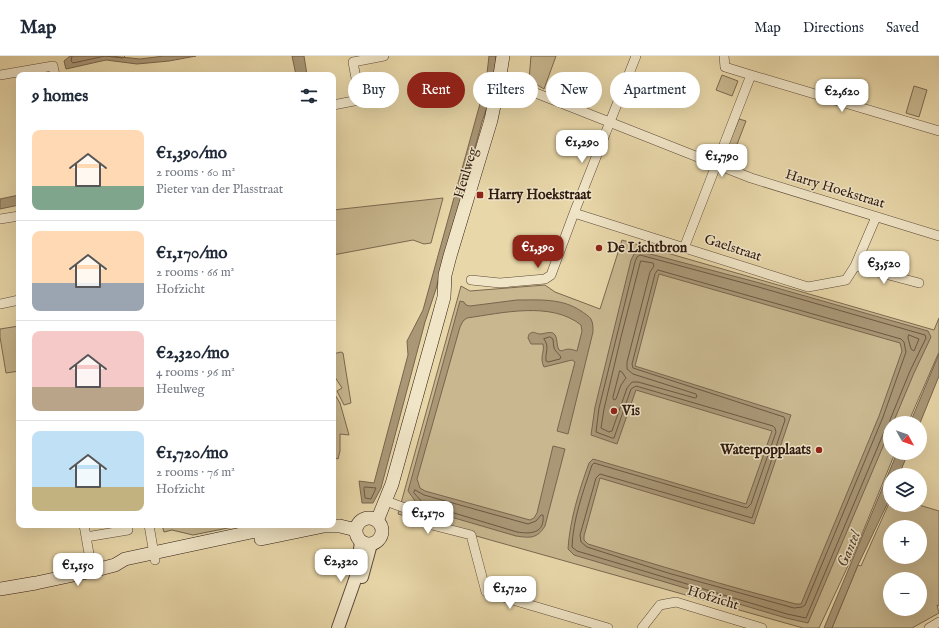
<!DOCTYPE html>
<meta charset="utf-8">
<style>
body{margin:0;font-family:"IM FELL English",serif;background:#f2f2f3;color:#1f2937;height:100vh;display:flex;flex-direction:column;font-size:15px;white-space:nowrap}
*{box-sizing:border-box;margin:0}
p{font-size:13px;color:#747a83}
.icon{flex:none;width:22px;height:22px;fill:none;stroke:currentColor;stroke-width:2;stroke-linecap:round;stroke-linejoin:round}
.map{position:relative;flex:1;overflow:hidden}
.sheet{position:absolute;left:16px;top:16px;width:320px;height:456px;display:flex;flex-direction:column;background:#fff;border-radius:8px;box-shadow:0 4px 16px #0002}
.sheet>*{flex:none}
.banner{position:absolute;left:348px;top:16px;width:380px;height:36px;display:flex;gap:8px}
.needle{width:26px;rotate:130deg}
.controls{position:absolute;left:883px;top:360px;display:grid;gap:8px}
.controls a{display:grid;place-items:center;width:44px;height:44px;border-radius:50%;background:#fff;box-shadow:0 4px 16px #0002;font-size:20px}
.price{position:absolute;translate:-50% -34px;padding:0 9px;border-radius:8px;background:#fff;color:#222;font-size:13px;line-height:26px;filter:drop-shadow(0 1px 2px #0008)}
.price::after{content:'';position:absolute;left:50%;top:24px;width:12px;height:9px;margin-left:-6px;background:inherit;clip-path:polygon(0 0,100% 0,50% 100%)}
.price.on{background:#8f2418;color:#fff}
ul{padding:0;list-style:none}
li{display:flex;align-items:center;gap:12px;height:100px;padding:0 16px}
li+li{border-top:1px solid #e0e1e3}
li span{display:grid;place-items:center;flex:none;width:112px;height:80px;border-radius:8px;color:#555}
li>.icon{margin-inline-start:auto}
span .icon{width:48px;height:48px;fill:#fffc;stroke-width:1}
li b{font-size:17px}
h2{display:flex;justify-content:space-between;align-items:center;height:48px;padding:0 16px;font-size:17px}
.tag{padding:0 14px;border-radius:18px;background:#fff;box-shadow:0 4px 16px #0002;font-size:14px;line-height:36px}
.tag.on{background:#8f2418;color:#fff}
header{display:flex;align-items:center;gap:24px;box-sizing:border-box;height:56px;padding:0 20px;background:#fff;border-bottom:1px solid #e0e1e3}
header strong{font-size:19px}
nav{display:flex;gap:22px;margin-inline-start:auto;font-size:14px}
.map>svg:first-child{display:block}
</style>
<header>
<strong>Map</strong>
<nav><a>Map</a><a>Directions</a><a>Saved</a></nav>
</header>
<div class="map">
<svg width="939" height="572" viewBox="0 0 939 572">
<rect width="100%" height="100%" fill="#e8d7a9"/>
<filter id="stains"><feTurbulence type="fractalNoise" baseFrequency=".005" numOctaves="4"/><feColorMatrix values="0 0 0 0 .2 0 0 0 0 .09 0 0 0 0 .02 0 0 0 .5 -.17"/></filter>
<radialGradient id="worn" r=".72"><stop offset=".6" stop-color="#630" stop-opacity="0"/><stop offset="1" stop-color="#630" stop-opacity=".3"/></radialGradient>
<path fill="#c8b78f" stroke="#7b6850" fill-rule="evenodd" d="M531,0H556L544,33L529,24Z
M722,19L738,25L732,40L716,34Z
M914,30L927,34L919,61L906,57Z
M739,63L746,65L731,104L725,103L724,99Z
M443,142L431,187L424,188L413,184L333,199V154Z
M622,184L934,274L939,262V296L908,367H890V397H895L855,495L819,572H803L398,458L461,230L470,235L545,229L555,236L600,253Z
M19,270V315L6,317L0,281V273Z
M341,296L343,297L351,347L344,349L337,335L342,332L333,318V298Z
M334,337L340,347L349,379L340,378V395L338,403L333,401V338Z
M890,445V449H919L939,455V550L937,549L939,557L912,572H832L858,509L861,510ZM890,471H920V501H890ZM890,523H920V553H890Z
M162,469H238V470L193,479L172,474L164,476Z"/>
<path fill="#a99776" stroke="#78654e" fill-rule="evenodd" d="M70,0H111L140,3L164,0H196L169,5L137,8L106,4L66,13L64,5Z
M292,0H304L307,19H296Z
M489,0H496L494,30L482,66L436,233L425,266L381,432L373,447H362L359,425L374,427L408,299L407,285L423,254L486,26Z
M19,139V149L0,153V143Z
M639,195L756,226L928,275L931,281L914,317L893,367H890V374L808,567L786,562L574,499L568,493C570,463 579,435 589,407L593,403L746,448L772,375L636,334L617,388L591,379L595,351L631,204L634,198ZM659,218L900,287L902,295L879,360L801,548H796C726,530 657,509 588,488L584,484V480L600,422L754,468L791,359L635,310Z
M517,244C539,244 562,242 581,255C584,257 589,260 591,263C593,267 593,271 593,276L568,378L557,375L575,306L572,304L544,311C539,301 545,296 543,288H531L528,282C529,279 528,278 531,277C534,275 537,278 540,278C545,278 552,274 555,279C558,283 556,289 559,294L562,295C567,292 571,293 577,295L582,275L581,269C551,245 502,257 467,262L463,265L460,271L417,423L420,432L425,435L530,464L534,462L537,457L553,390L565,393L545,470C537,483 530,482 516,480L427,454L418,449L408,435L460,245L464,246L466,249L470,250Z
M939,298V320L920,367H910Z
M897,397H908L899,419H890V442L858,509L832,572H824Z"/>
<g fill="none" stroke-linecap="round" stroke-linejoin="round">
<path stroke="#6c5844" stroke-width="1" d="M72,0L71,5L73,7L105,0L123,2L125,0
M641,205L653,207L654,210L650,216L627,306V313L633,318L696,338L697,341L695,342L638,326H632L627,332L612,375L609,376L601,372L604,353L621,281Z
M658,214L901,283L904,286L906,296L883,361L805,549L802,551L794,552L668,517L587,491L581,486L580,479L596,422L600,418L752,462L785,364L784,361L633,312L632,308L655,218Z
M909,279L919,283L914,295L911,293L908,282Z
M550,281L553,283C554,296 554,292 561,301L560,303L548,306L546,305C545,295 550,292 544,283Z
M620,315L622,316L626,322L621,329L616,343L614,344L613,342Z
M890,369V364L910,315L926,282L925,279L755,230L640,199L637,201L635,206L599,352L596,376L612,382H614L631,333L636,330L773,370L775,372L776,376L751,448L747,452L594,407L592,409C583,436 573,463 572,491L577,495L787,558L806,562L884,376L887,374H890
M365,431L376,432L371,443L365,442L364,433Z
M415,434L424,439L528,468L536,465L541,459H543C545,478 530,478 517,476L424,448L414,437Z"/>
<defs>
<path id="minor" d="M0,19L53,10L55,19
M751,19L939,75
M499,25L518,30L751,122L939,180
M360,44L353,6L384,0
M333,49L390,38
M574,157L808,231L846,224L855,210L876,161
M0,163L19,160
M684,192L751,19L725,11L724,0
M855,210L919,227
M471,224L500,227L545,223L551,219L574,157L636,0
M0,248L19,244
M386,445L410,454L428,468L471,479L486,536L608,572
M84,469L92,515
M149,469L155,504
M86,481L128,474
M642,572L660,549L676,546L762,572
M929,572L939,566"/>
<path id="tertiary" d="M362,521L371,488
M338,572L357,518L361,485"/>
<path id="secondary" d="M356 475a13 13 0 1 1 26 0a13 13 0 1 1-26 0Z
M377,465L392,428L438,263L444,241L445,219L450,200L491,64L499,25L503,0
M261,483L324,470H340L356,474
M0,533L36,527L92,515L115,509L125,503L283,469"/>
</defs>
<use href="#minor" stroke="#5c4938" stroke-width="10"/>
<use href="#tertiary" stroke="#5c4938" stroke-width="14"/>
<use href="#secondary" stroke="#2e1a12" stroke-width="14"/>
<use href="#minor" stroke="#f0e5c7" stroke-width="9"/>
<use href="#tertiary" stroke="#f0e5c7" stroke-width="12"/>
<use href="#secondary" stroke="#f0e5c7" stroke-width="13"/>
</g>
<g fill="#8f2418" stroke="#f0e5c7" stroke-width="1.5">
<rect x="476" y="135" width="8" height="8" rx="2"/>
<circle cx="599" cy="192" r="4"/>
<circle cx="614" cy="355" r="4"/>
<circle cx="819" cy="394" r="4"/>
</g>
<g text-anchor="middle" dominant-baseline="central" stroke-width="3" stroke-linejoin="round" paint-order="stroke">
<g font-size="14" fill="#2e1a12" stroke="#f0e5c7">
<text transform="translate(466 117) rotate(-73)">Heulweg</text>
<text transform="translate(835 133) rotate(17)">Harry Hoekstraat</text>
<text transform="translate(733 192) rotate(18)">Gaelstraat</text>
<text transform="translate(713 542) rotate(17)">Hofzicht</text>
</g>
<g font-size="14" font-weight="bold" fill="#2e1a12" stroke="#f0e5c7" text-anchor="start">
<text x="488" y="139">Harry Hoekstraat</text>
<text x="607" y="192">De Lichtbron</text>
<text x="622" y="355">Vis</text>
<text x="811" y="394" text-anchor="end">Waterpopplaats</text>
</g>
<g font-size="15" font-style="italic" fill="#594635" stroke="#f0e5c7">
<text transform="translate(849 493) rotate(-67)">Gantel</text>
</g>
</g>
<rect width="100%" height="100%" filter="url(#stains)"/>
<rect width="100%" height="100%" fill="url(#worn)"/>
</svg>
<div class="controls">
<a><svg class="needle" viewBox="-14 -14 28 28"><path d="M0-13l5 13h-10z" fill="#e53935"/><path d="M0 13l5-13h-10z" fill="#747a83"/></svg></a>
<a><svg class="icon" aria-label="layers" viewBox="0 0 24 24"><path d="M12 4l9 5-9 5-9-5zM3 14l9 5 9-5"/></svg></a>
<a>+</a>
<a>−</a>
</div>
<b class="price" style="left:842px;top:57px">€2,620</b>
<b class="price" style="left:582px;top:108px">€1,290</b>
<b class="price" style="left:722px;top:122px">€1,790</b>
<b class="price on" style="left:538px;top:213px">€1,390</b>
<b class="price" style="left:884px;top:229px">€3,520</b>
<b class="price" style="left:428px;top:479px">€1,170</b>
<b class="price" style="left:341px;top:527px">€2,320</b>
<b class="price" style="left:78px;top:531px">€1,150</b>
<b class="price" style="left:510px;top:554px">€1,720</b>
<div class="banner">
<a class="tag">Buy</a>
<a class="tag on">Rent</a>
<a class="tag">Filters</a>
<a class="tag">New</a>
<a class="tag">Apartment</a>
</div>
<section class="sheet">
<h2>9 homes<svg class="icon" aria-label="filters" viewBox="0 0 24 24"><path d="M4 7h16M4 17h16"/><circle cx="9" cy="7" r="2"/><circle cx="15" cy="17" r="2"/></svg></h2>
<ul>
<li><span style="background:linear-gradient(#ffd9b3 70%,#7fa58c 0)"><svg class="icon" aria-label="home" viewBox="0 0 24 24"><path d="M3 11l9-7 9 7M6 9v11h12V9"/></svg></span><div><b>€1,390/mo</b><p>2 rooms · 60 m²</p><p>Pieter van der Plasstraat</p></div></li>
<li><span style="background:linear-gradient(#ffd9b3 65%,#9aa5b1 0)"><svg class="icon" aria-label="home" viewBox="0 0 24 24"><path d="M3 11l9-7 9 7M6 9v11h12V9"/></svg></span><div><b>€1,170/mo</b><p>2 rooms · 66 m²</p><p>Hofzicht</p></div></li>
<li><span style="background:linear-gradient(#f6c9c9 70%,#b9a48a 0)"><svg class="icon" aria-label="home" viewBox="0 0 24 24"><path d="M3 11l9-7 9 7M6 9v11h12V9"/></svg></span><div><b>€2,320/mo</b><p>4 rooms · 96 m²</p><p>Heulweg</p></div></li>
<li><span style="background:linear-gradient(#bfe0f5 70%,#c2b280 0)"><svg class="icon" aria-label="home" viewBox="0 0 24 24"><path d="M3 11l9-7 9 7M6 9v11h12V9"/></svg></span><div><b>€1,720/mo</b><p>2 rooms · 76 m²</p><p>Hofzicht</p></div></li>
</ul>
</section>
</div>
